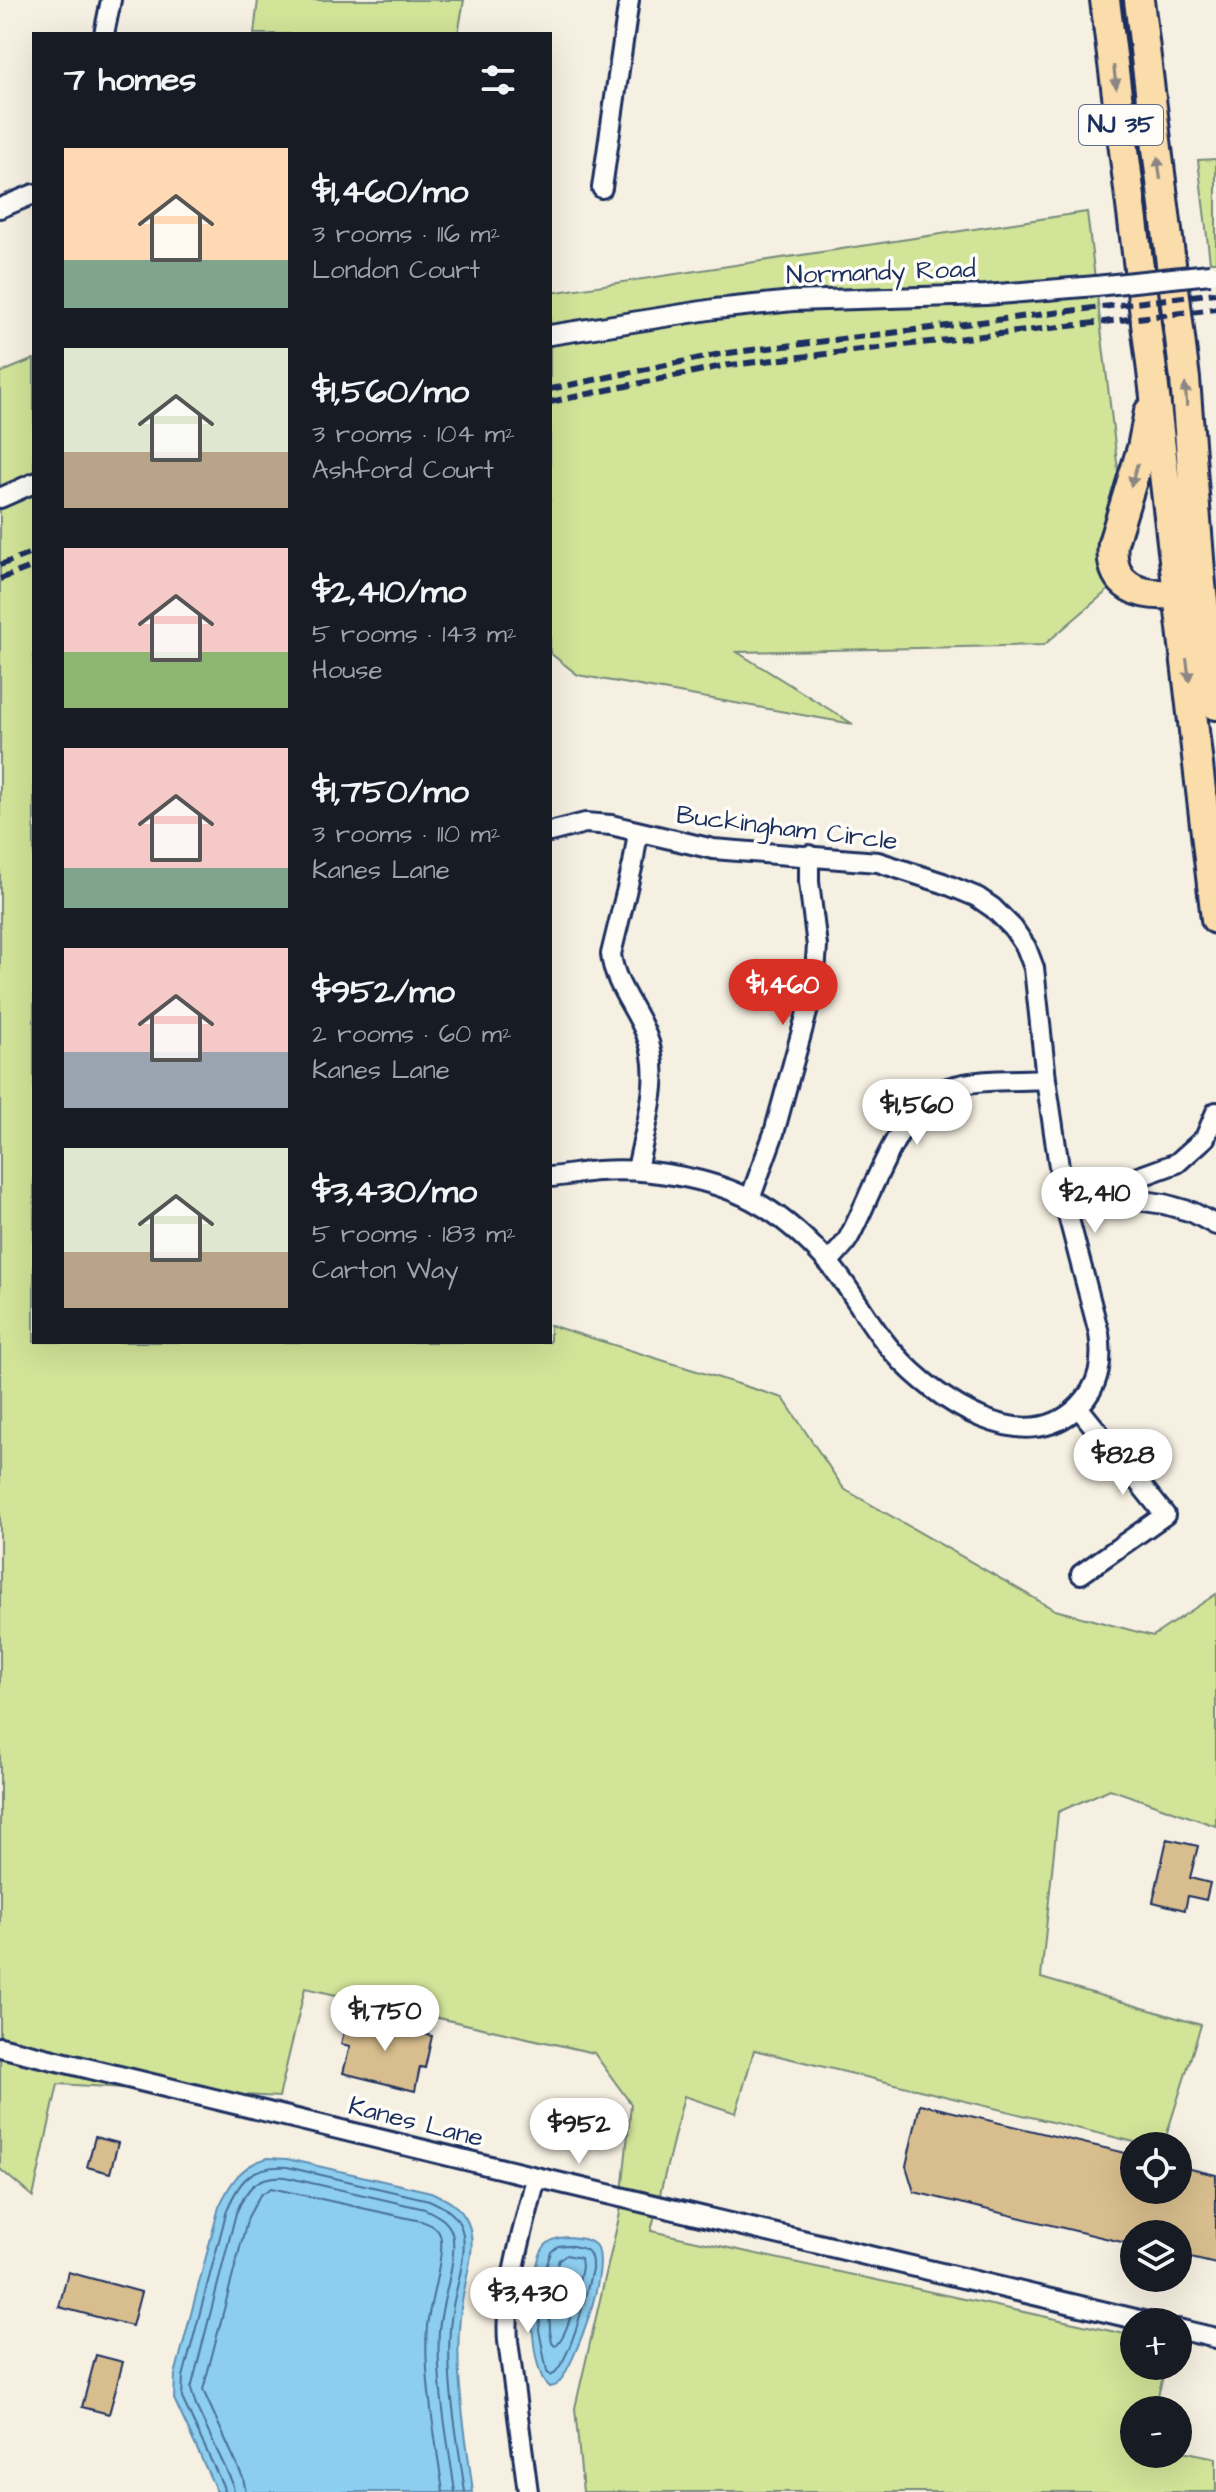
<!DOCTYPE html>
<meta charset="utf-8">
<style>
body{margin:0;font-family:"Architects Daughter",sans-serif;background:#242831;color:#f1f3f6;height:100vh;display:flex;flex-direction:column;font-size:30px;white-space:nowrap}
*{box-sizing:border-box;margin:0}
p{font-size:26px;color:#9ea1a6}
.icon{flex:none;width:44px;height:44px;fill:none;stroke:currentColor;stroke-width:2;stroke-linecap:round;stroke-linejoin:round}
.map{position:relative;flex:1;overflow:hidden}
.details{position:absolute;left:32px;top:32px;width:520px;height:1312px;display:flex;flex-direction:column;background:#171b24;border-radius:0px;box-shadow:0 8px 32px #0002}
.details>*{flex:none}
.controls{position:absolute;left:1120px;top:2132px;display:grid;gap:16px}
.controls a{display:grid;place-items:center;width:72px;height:72px;border-radius:50%;background:#171b24;box-shadow:0 8px 32px #0002;font-size:40px}
.price{position:absolute;translate:-50% -68px;padding:0 18px;border-radius:28px;background:#fff;color:#222;font-size:26px;line-height:52px;filter:drop-shadow(0 2px 4px #0008)}
.price::after{content:'';position:absolute;left:50%;top:48px;width:24px;height:18px;margin-left:-12px;background:inherit;clip-path:polygon(0 0,100% 0,50% 100%)}
.price.on{background:#d93025;color:#fff}
ul{padding:0;list-style:none}
li{display:flex;align-items:center;gap:24px;height:200px;padding:0 32px}
li span{display:grid;place-items:center;flex:none;width:224px;height:160px;border-radius:0px;color:#555}
li>.icon{margin-inline-start:auto}
span .icon{width:96px;height:96px;fill:#fffc;stroke-width:1}
li b{font-size:34px}
h2{display:flex;justify-content:space-between;align-items:center;height:96px;padding:0 32px;font-size:34px}
.map>svg:first-child{display:block}
</style>
<div class="map">
<svg width="1216" height="2492" viewBox="0 0 1216 2492">
<rect width="100%" height="100%" fill="#f6f0e2"/>
<filter id="ink" filterUnits="userSpaceOnUse"><feTurbulence type="fractalNoise" baseFrequency=".0125" numOctaves="2"/><feDisplacementMap in="SourceGraphic" scale="16" xChannelSelector="R" yChannelSelector="G"/><feConvolveMatrix kernelMatrix="1 2 1 2 8 2 1 2 1" color-interpolation-filters="sRGB"/></filter>
<g filter="url(#ink)">
<path fill="#d2e498" stroke="#768a7b" stroke-width="2" d="M258,0H464L458,34H254Z
M1216,159V262H1210L1198,160Z
M1087,212L1128,554L1113,586L1044,645L737,652L853,724L578,675L550,653V293Z
M34,359V1342H550V1325L783,1398L844,1489L1055,1610L1153,1636L1216,1594V1826L1110,1789L1058,1812L1041,1978L1201,2025L1163,2146H1151L754,2050L736,2113L684,2096L651,2231L1134,2336V2366H1166L1154,2410H1134V2454H1178V2450L1216,2458V2492H583L575,2408L620,2213L631,2104L594,2053L305,1988L279,2097L58,2084L33,2197L0,2169V373Z"/>
<path fill="#8dceee" stroke="#5f8eb4" stroke-width="2" d="M268,2158L287,2159L431,2192C446,2199 461,2206 468,2223C477,2245 467,2273 463,2296C451,2361 465,2427 473,2492H217L174,2399L175,2375L219,2207C230,2183 241,2165 268,2158Z
M567,2237C577,2238 589,2238 596,2246C612,2265 575,2364 559,2382C555,2387 555,2386 549,2387C527,2368 528,2269 544,2247C550,2239 558,2238 567,2237Z"/>
<g fill="none" stroke-linecap="round" stroke-linejoin="round">
<path stroke="#496f98" stroke-width="2" d="M567,2245C585,2248 593,2248 592,2269C586,2294 571,2362 551,2376L547,2372L539,2330L545,2271L551,2252L558,2246Z
M566,2255L581,2258L582,2267C578,2287 570,2334 555,2346L552,2343C546,2316 551,2286 559,2259Z
M224,2492L223,2486L182,2398L183,2377L227,2210C240,2179 252,2165 287,2167L429,2200C442,2206 455,2212 461,2227C469,2250 457,2283 453,2306C442,2365 457,2433 465,2492
M234,2492L232,2482L196,2406L191,2389L236,2213C247,2188 256,2175 285,2177L425,2209C439,2216 452,2222 453,2239C456,2266 441,2303 439,2331C436,2384 448,2440 455,2492
M246,2492L243,2478L203,2390L248,2217L260,2195L271,2188L421,2221C429,2224 437,2226 440,2235C446,2250 429,2306 427,2326C423,2377 436,2440 443,2492"/>
</g>
<path fill="#d8be8e" stroke="#1b2f5e" stroke-width="2" d="M1167,1839L1198,1846L1190,1878L1210,1883L1206,1900L1188,1896L1185,1910L1153,1902Z
M348,2015L432,2036L425,2068L420,2067L415,2091L343,2073L350,2046L341,2044Z
M920,2104L1134,2155V2190H1178V2166L1216,2175V2264L1178,2255V2234H1134V2245L914,2192L906,2166Z
M95,2137L118,2143L110,2173L87,2167Z
M68,2272L141,2292L132,2326L59,2307Z
M96,2355L123,2362L109,2414L82,2407Z"/>
<g fill="none" stroke-linecap="round" stroke-linejoin="round">
<defs>
<path id="minor" d="M104,34L111,0
M602,188L629,0
M0,208L34,194
M550,335L715,309L793,301L986,295L1096,286
M0,498L34,483
M550,832L585,823L611,825L713,849L878,862L943,883L977,897L993,908L1013,928L1026,947L1034,968L1046,1079L1064,1200L1099,1333C1103,1361 1100,1385 1079,1406C1024,1461 935,1399 895,1354C869,1326 853,1290 827,1261C805,1237 781,1215 752,1200C710,1178 646,1167 598,1171C582,1172 566,1176 550,1177
M637,1170C645,1126 664,1077 646,1034C635,1007 614,983 611,954L633,864L638,832
M1103,1195L1122,1183L1177,1163L1205,1138L1216,1112
M750,1199L774,1133L814,987L817,946L809,882V855
M1064,1200L1103,1195L1164,1204L1192,1212L1216,1225
M828,1262C835,1255 843,1247 848,1239C874,1193 896,1107 948,1088C978,1078 1015,1081 1046,1079
M1078,1407L1165,1515L1081,1574
M0,2047L540,2178L1148,2322
M1178,2329L1216,2338
M528,2492L508,2341C504,2287 524,2230 536,2177"/>
<path id="trunk" d="M1105,0L1152,371L1216,919
M1139,0L1185,379L1201,584L1216,705
M1149,412L1142,448L1113,543C1108,588 1141,598 1178,593"/>
</defs>
<use href="#minor" stroke="#1b2f5e" stroke-width="24"/>
<use href="#trunk" stroke="#1b2f5e" stroke-width="34"/>
<use href="#minor" stroke="#fdfcf7" stroke-width="18"/>
<use href="#trunk" stroke="#fbddab" stroke-width="28"/>
<path stroke="#1b2f5e" stroke-width="6" stroke-dasharray="12 6" stroke-linecap="butt" d="M550,389L720,354L1216,293
M550,402L722,366L1216,309
M0,565L34,552
M0,579L34,566"/>
<defs>
<path id="minor-bridge" d="M1096,286L1210,274"/>
</defs>
<use href="#minor-bridge" stroke="#1b2f5e" stroke-width="24" stroke-linecap="butt"/>
<use href="#minor-bridge" stroke="#fdfcf7" stroke-width="18"/>
</g>
<defs><path id="oneway-solid" d="M-6-.8H1V-3.2L6.5 0L1 3.2V.8H-6Z" transform="scale(2)"/></defs>
<g fill="#8b8684">
<use href="#oneway-solid" transform="translate(1115 77) rotate(83)"/>
<use href="#oneway-solid" transform="translate(1159 168) rotate(-97)"/>
<use href="#oneway-solid" transform="translate(1186 395) rotate(-94)"/>
<use href="#oneway-solid" transform="translate(1134 475) rotate(107)"/>
<use href="#oneway-solid" transform="translate(1188 670) rotate(83)"/>
</g>
</g>
<g text-anchor="middle" dominant-baseline="central" stroke-width="7" stroke-linejoin="round" paint-order="stroke">
<rect fill="#fdfcf7" stroke="#5f6c8c" stroke-width="2" x="1079" y="105" width="84" height="40" rx="6"/>
<g font-size="24" font-weight="bold" fill="#1b2f5e">
<text x="1121" y="125">NJ 35</text>
</g>
<g font-size="26" fill="#1b2f5e" stroke="#fdfcf7">
<text transform="translate(881 272) rotate(-2)">Normandy Road</text>
<text transform="translate(787 828) rotate(7)">Buckingham Circle</text>
<text transform="translate(416 2122) rotate(14)">Kanes Lane</text>
</g>
</g>
</svg>
<div class="controls">
<a><svg class="icon" aria-label="locate" viewBox="0 0 24 24"><circle cx="12" cy="12" r="6"/><path d="M12 2v4M12 18v4M2 12h4M18 12h4"/></svg></a>
<a><svg class="icon" aria-label="layers" viewBox="0 0 24 24"><path d="M12 4l9 5-9 5-9-5zM3 14l9 5 9-5"/></svg></a>
<a>+</a>
<a>−</a>
</div>
<b class="price on" style="left:783px;top:1027px">$1,460</b>
<b class="price" style="left:917px;top:1147px">$1,560</b>
<b class="price" style="left:1095px;top:1235px">$2,410</b>
<b class="price" style="left:1123px;top:1497px">$828</b>
<b class="price" style="left:385px;top:2053px">$1,750</b>
<b class="price" style="left:579px;top:2166px">$952</b>
<b class="price" style="left:528px;top:2335px">$3,430</b>
<section class="details">
<h2>7 homes<svg class="icon" aria-label="filters" viewBox="0 0 24 24"><path d="M4 7h16M4 17h16"/><circle cx="9" cy="7" r="2"/><circle cx="15" cy="17" r="2"/></svg></h2>
<ul>
<li><span style="background:linear-gradient(#ffd9b3 70%,#7fa58c 0)"><svg class="icon" aria-label="home" viewBox="0 0 24 24"><path d="M3 11l9-7 9 7M6 9v11h12V9"/></svg></span><div><b>$1,460/mo</b><p>3 rooms · 116 m²</p><p>London Court</p></div></li>
<li><span style="background:linear-gradient(#dfe7d0 65%,#b9a48a 0)"><svg class="icon" aria-label="home" viewBox="0 0 24 24"><path d="M3 11l9-7 9 7M6 9v11h12V9"/></svg></span><div><b>$1,560/mo</b><p>3 rooms · 104 m²</p><p>Ashford Court</p></div></li>
<li><span style="background:linear-gradient(#f6c9c9 65%,#8fb573 0)"><svg class="icon" aria-label="home" viewBox="0 0 24 24"><path d="M3 11l9-7 9 7M6 9v11h12V9"/></svg></span><div><b>$2,410/mo</b><p>5 rooms · 143 m²</p><p>House</p></div></li>
<li><span style="background:linear-gradient(#f6c9c9 75%,#7fa58c 0)"><svg class="icon" aria-label="home" viewBox="0 0 24 24"><path d="M3 11l9-7 9 7M6 9v11h12V9"/></svg></span><div><b>$1,750/mo</b><p>3 rooms · 110 m²</p><p>Kanes Lane</p></div></li>
<li><span style="background:linear-gradient(#f6c9c9 65%,#9aa5b1 0)"><svg class="icon" aria-label="home" viewBox="0 0 24 24"><path d="M3 11l9-7 9 7M6 9v11h12V9"/></svg></span><div><b>$952/mo</b><p>2 rooms · 60 m²</p><p>Kanes Lane</p></div></li>
<li><span style="background:linear-gradient(#dfe7d0 65%,#b9a48a 0)"><svg class="icon" aria-label="home" viewBox="0 0 24 24"><path d="M3 11l9-7 9 7M6 9v11h12V9"/></svg></span><div><b>$3,430/mo</b><p>5 rooms · 183 m²</p><p>Carton Way</p></div></li>
</ul>
</section>
</div>
